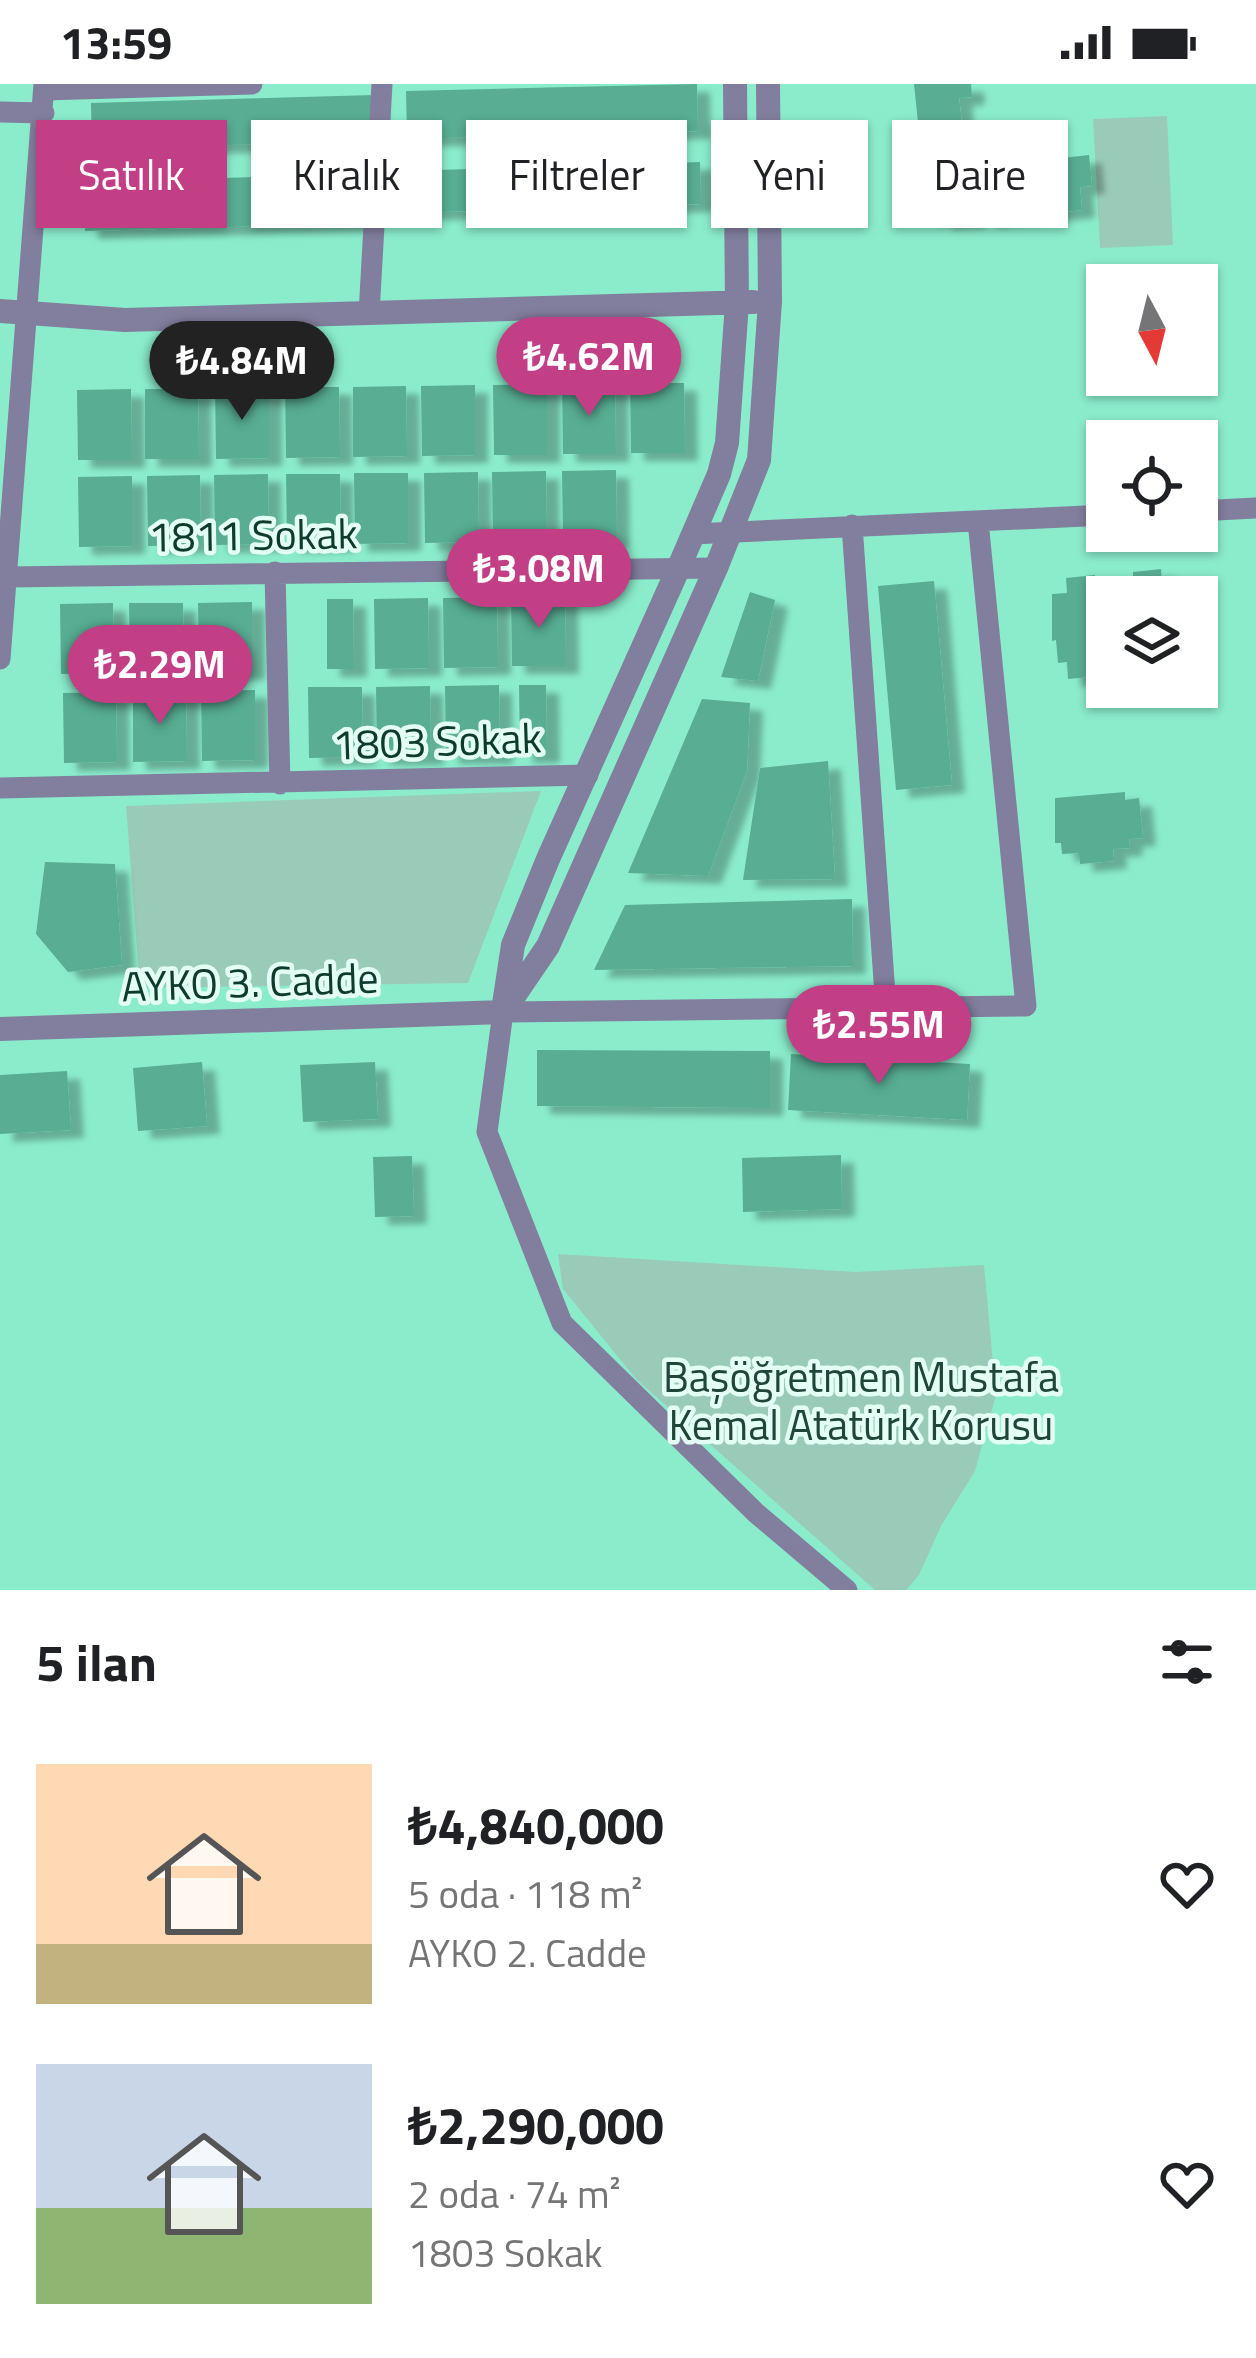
<!DOCTYPE html>
<html lang="tr">
<meta charset="utf-8">
<style>
body{margin:0;font-family:"Titillium Web",sans-serif;background:#f6f6f6;color:#202124;height:100vh;display:flex;flex-direction:column;font-size:45px;white-space:nowrap}
*{box-sizing:border-box;margin:0}
p{font-size:39px;color:#757577}
.icon{flex:none;width:66px;height:66px;fill:none;stroke:currentColor;stroke-width:2;stroke-linecap:round;stroke-linejoin:round}
.map{position:relative;height:1506px;overflow:hidden}
.side{display:flex;flex-direction:column;background:#fff;flex:1}
.side>*{flex:none}
.banner{position:absolute;left:36px;top:36px;width:1185px;height:108px;display:flex;gap:24px}
.needle{width:78px;rotate:173deg}
.controls{position:absolute;left:1086px;top:180px;display:grid;gap:24px}
.controls a{display:grid;place-items:center;width:132px;height:132px;border-radius:0px;background:#fff;box-shadow:0 3px 9px #0004;font-size:60px}
.price{position:absolute;translate:-50% -102px;padding:0 27px;border-radius:42px;background:#c23f86;color:#fff;font-size:39px;line-height:78px;filter:drop-shadow(0 3px 6px #0008)}
.price::after{content:'';position:absolute;left:50%;top:72px;width:36px;height:27px;margin-left:-18px;background:inherit;clip-path:polygon(0 0,100% 0,50% 100%)}
.price.selected{background:#222;color:#fff}
ul{padding:0;list-style:none}
li{display:flex;align-items:center;gap:36px;height:300px;padding:0 36px}
li span{display:grid;place-items:center;flex:none;width:336px;height:240px;border-radius:0px;color:#555}
li>.icon{margin-inline-start:auto}
span .icon{width:144px;height:144px;fill:#fffc;stroke-width:1}
li b{font-size:51px}
h2{display:flex;justify-content:space-between;align-items:center;height:144px;padding:0 36px;font-size:51px}
.tag{padding:0 42px;border-radius:0px;background:#fff;box-shadow:0 3px 9px #0004;font-size:42px;line-height:108px}
.tag.selected{background:#c23f86;color:#fff}
.status{display:flex;justify-content:space-between;align-items:center;height:84px;padding:0 60px;background:#fff;direction:ltr}
.status svg{height:33px;fill:currentColor}
.map>svg:first-child{display:block}
</style>
<div class="status"><b>13:59</b><svg viewBox="0 0 49 12"><path d="M0 12V9h3v3zM5 12V6h3v6zM10 12V3h3v9zM15 12V0h3v12zM26 1h20v11H26zM47 4h2v5h-2z"/></svg></div>
<div class="map">
<svg width="1256" height="1506" viewBox="0 0 1256 1506">
<defs>
<filter id="shadow"><feDropShadow dx="13" dy="8" stdDeviation="3" flood-color="#0004"/></filter>
</defs>
<rect width="100%" height="100%" fill="#8beccc"/>
<path fill="#9acbb9" d="M1167,32L1173,161L1100,164L1093,35Z
M541,707L468,899L140,904L126,722Z
M558,1170L856,1188L984,1181L996,1311L975,1387L941,1442L919,1491L906,1506H875L636,1295L563,1205Z"/>
<path fill="#59ad93" filter="url(#shadow)" d="M697,0L698,47L407,55L406,7Z
M914,0H971L972,13L959,14L968,93L1045,85L1044,76L1089,71L1092,102L1080,103L1082,126L984,136L982,121L971,122L972,136L940,138V134L925,132L918,122L925,106Z
M374,11L375,57L92,65L91,19Z
M700,78L701,120L406,129L405,87Z
M366,90L368,139L85,147L84,98Z
M615,299L616,370H563L562,300Z
M630,299H684L685,369H631Z
M547,300V371H494L493,301Z
M475,301V371L422,372L421,302Z
M406,302L407,372L353,373V303Z
M269,303V374L216,375L215,304Z
M285,303H339L340,373L286,374Z
M131,305L132,376H78L77,306Z
M145,305H198L199,375H145Z
M616,386L617,456L563,457L562,387Z
M546,387L547,457L493,458L492,388Z
M478,388L479,458L425,459L424,389Z
M354,389H408V459L355,460Z
M268,390L269,460L215,461L214,391Z
M286,390H340L341,460L287,461Z
M200,391L201,461L148,462L147,392Z
M132,392V462L79,463L78,393Z
M1161,485L1162,500L1174,498L1175,513H1107V586L1100,587L1101,592L1068,595L1067,578L1058,579L1056,556L1052,557V510L1067,509L1066,494L1095,491L1096,499L1133,495V488Z
M934,497L952,701L896,706L878,502Z
M750,508L775,516L758,597L721,593Z
M511,512H565L566,582H512Z
M497,513L498,583L444,584L443,514Z
M428,514L429,584L375,585L374,515Z
M327,515H353L354,585H327Z
M252,518V588L199,589L198,519Z
M113,519L114,589L61,590L60,520Z
M129,519H183L184,589H130Z
M499,601L500,672H446L445,602Z
M519,601H546L547,671H520Z
M430,602L431,673H377L376,603Z
M308,603H362L363,673L309,674Z
M255,606V676L202,677L201,607Z
M186,607L187,677L133,678V608Z
M116,608L117,678L64,679L63,609Z
M702,615L750,619L747,687L708,792L628,789Z
M828,677L835,795L743,796L760,684Z
M1125,708V716L1139,714L1143,754L1129,755L1130,764L1113,765L1114,777L1080,780L1079,769L1062,770L1061,759H1055V714Z
M45,778L115,780L122,881L68,888L36,850Z
M852,815L853,882L594,886L625,821Z
M537,966L770,967V1024L537,1022Z
M791,970L970,980L967,1036L788,1026Z
M202,978L207,1042L138,1047L133,984Z
M375,978L378,1035L303,1038L300,981Z
M67,987L71,1046L0,1050V991Z
M841,1071L842,1125L743,1128L742,1074Z
M412,1072L414,1132L375,1133L373,1073Z"/>
<g fill="none" stroke-linecap="round" stroke-linejoin="round">
<path stroke="#827e9d" stroke-width="21" d="M44,6L252,0
M0,28L44,29
M369,230L382,0
M1197,427L1256,424
M852,441L886,925
M692,450L1107,431
M275,488L280,700
M7,493L716,484
M0,575L44,0
M0,704L588,691
M847,1506L756,1429L562,1239L487,1048L503,928L1026,922L978,437"/>
<path stroke="#827e9d" stroke-width="24" d="M0,227L125,236L753,218
M504,920L513,861L548,775L679,483L719,390L727,359L737,219L735,0
M503,928L548,862L716,484L759,376L770,217L768,0
M0,945L503,928"/>
</g>
<g text-anchor="middle" dominant-baseline="central" stroke-width="9" stroke-linejoin="round" paint-order="stroke">
<g font-size="42" fill="#0f3a2e" stroke="#e3fef4">
<text transform="translate(253 450) rotate(-1)">1811 Sokak</text>
<text transform="translate(437 656) rotate(-2)">1803 Sokak</text>
<text transform="translate(250 897) rotate(-2)">AYKO 3. Cadde</text>
</g>
<g font-size="42" fill="#20463a" stroke="#e3fef4">
<text x="861" y="1292">Başöğretmen Mustafa<tspan x="861" dy="48">Kemal Atatürk Korusu</tspan></text>
</g>
</g>
</svg>
<div class="controls">
<a><svg class="needle" viewBox="-14 -14 28 28"><path d="M0-13l5 13h-10z" fill="#e53935"/><path d="M0 13l5-13h-10z" fill="#757577"/></svg></a>
<a><svg class="icon" aria-label="locate" viewBox="0 0 24 24"><circle cx="12" cy="12" r="6"/><path d="M12 2v4M12 18v4M2 12h4M18 12h4"/></svg></a>
<a><svg class="icon" aria-label="layers" viewBox="0 0 24 24"><path d="M12 4l9 5-9 5-9-5zM3 14l9 5 9-5"/></svg></a>
</div>
<b class="price" style="left:589px;top:335px">₺4.62M</b>
<b class="price selected" style="left:242px;top:339px">₺4.84M</b>
<b class="price" style="left:539px;top:547px">₺3.08M</b>
<b class="price" style="left:160px;top:643px">₺2.29M</b>
<b class="price" style="left:879px;top:1003px">₺2.55M</b>
<div class="banner">
<a class="tag selected">Satılık</a>
<a class="tag">Kiralık</a>
<a class="tag">Filtreler</a>
<a class="tag">Yeni</a>
<a class="tag">Daire</a>
</div>
</div>
<section class="side">
<h2>5 ilan<svg class="icon" aria-label="filters" viewBox="0 0 24 24"><path d="M4 7h16M4 17h16"/><circle cx="9" cy="7" r="2"/><circle cx="15" cy="17" r="2"/></svg></h2>
<ul>
<li><span style="background:linear-gradient(#ffd9b3 75%,#c2b280 0)"><svg class="icon" aria-label="home" viewBox="0 0 24 24"><path d="M3 11l9-7 9 7M6 9v11h12V9"/></svg></span><div><b>₺4,840,000</b><p>5 oda · 118 m²</p><p>AYKO 2. Cadde</p></div><svg class="icon" aria-label="heart" viewBox="0 0 24 24"><path d="M12 20l-8-8c-3-5 5-10 8-4 3-6 11-1 8 4z"/></svg></li>
<li><span style="background:linear-gradient(#c9d6e8 60%,#8fb573 0)"><svg class="icon" aria-label="home" viewBox="0 0 24 24"><path d="M3 11l9-7 9 7M6 9v11h12V9"/></svg></span><div><b>₺2,290,000</b><p>2 oda · 74 m²</p><p>1803 Sokak</p></div><svg class="icon" aria-label="heart" viewBox="0 0 24 24"><path d="M12 20l-8-8c-3-5 5-10 8-4 3-6 11-1 8 4z"/></svg></li>
</ul>
</section>
